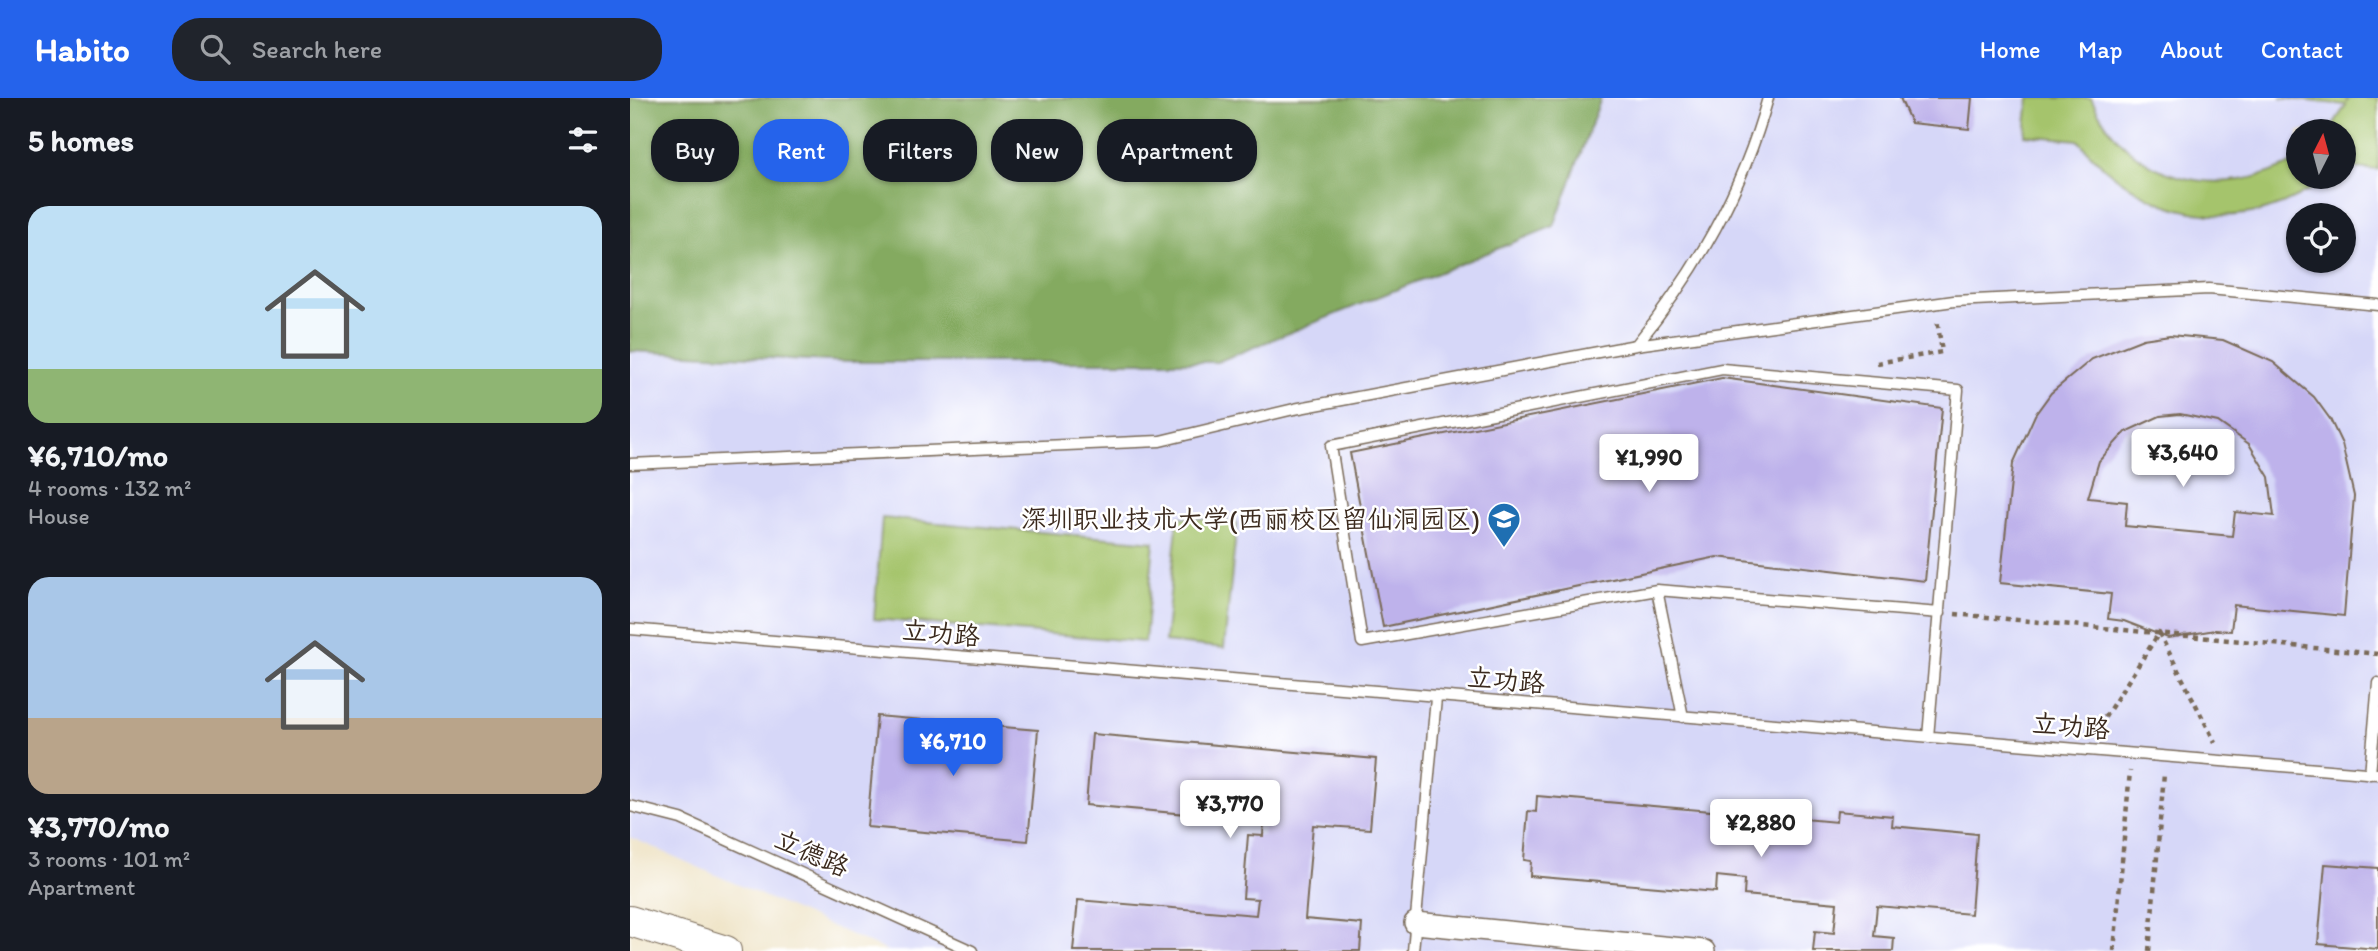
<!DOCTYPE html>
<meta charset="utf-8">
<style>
body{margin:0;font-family:Itim,"LXGW WenKai TC",sans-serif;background:#20242c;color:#f1f3f6;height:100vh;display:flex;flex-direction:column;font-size:26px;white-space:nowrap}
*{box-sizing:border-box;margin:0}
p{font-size:23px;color:#9ea1a6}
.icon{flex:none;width:38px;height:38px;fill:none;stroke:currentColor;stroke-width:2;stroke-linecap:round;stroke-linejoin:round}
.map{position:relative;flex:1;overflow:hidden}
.sheet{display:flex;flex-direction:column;background:#171b24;width:630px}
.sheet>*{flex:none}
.banner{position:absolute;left:21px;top:21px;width:665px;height:63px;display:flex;gap:14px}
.needle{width:46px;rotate:6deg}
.tools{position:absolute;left:1656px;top:21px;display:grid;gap:14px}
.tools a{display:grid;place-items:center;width:70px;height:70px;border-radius:50%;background:#171b24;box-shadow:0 2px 5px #0004;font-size:35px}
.price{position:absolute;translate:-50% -60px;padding:0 16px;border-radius:7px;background:#fff;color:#222;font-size:23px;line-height:46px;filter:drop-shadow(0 2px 4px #0008)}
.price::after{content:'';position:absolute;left:50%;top:42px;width:21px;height:16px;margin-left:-10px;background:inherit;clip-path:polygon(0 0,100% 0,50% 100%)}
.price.on{background:#2563eb;color:#fff}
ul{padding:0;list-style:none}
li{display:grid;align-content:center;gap:14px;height:371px;padding:0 28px}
li span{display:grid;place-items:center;height:217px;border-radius:21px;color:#555}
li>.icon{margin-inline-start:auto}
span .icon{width:126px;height:126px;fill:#fffc;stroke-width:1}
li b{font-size:30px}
h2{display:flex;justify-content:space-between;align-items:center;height:84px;padding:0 28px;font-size:30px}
.tag{padding:0 24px;border-radius:28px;background:#171b24;box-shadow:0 2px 5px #0004;font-size:24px;line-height:63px}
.tag.on{background:#2563eb;color:#fff}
header{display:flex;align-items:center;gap:42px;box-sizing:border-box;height:98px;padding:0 35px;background:#2563eb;color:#fff}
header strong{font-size:33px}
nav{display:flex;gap:38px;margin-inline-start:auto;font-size:24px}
.search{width:490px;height:63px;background:#20242c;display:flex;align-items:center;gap:18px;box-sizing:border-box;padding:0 24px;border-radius:28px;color:#9ea1a6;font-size:26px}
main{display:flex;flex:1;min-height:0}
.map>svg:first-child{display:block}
</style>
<header>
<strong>Habito</strong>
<div class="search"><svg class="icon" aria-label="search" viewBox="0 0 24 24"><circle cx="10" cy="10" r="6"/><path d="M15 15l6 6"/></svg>Search here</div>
<nav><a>Home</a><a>Map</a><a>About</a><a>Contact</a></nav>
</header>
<main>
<section class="sheet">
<h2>5 homes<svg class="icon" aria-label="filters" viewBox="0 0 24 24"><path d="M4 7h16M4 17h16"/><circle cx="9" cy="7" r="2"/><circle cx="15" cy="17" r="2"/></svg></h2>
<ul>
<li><span style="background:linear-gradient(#bfe0f5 75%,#8fb573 0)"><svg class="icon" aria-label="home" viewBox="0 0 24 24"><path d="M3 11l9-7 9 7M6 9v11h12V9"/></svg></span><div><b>¥6,710/mo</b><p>4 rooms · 132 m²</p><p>House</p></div></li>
<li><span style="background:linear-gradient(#a9c7e8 65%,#b9a48a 0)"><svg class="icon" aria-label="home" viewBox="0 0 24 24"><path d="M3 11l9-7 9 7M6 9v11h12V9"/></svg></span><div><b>¥3,770/mo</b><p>3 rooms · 101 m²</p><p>Apartment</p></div></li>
</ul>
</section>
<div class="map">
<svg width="1748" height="853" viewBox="0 0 1748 853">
<rect width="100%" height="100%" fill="#fff"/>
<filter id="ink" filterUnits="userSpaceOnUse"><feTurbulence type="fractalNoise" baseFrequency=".0143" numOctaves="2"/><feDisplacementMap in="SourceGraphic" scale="14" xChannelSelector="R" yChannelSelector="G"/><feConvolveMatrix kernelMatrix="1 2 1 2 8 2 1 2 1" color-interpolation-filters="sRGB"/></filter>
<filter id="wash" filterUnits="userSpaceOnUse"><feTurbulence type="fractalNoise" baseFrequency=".00686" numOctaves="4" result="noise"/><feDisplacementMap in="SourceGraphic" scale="28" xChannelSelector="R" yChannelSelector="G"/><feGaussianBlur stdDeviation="1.57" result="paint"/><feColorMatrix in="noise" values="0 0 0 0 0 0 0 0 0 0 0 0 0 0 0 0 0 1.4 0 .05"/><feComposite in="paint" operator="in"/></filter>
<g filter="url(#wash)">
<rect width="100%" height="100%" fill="#efe4c7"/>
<path fill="#d6d7f8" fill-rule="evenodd" d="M0,0H1748V853H257L0,739ZM1668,33H1713V79H1668ZM1668,117H1713V163H1668Z"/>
<path fill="#a5c46c" stroke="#707745" stroke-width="2" d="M1399,0H1461C1498,84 1591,105 1668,62V79H1698C1614,146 1512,120 1448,42L1395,37Z
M1651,0H1717V3L1719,0H1748V72L1713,69V33H1699L1716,7Z
M548,419L607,425L594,550L535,544Z
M252,420L524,444L515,544L244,521Z"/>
<path fill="#84aa60" stroke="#606a3f" stroke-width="2" d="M0,0H971L924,128L587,264H219L0,253Z"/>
<g id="blocks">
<path fill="#beb2eb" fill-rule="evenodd" d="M1270,0H1342L1339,31L1281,25Z
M1540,237L1593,242L1643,264L1684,299L1700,321L1712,346L1724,398L1714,518L1604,507L1601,533L1585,532L1538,540L1494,523L1478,521L1481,496L1370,485L1383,366L1405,317L1421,295L1462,261L1513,241ZM1550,316L1588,324L1619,346L1639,379L1644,418L1605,414L1602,438L1495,428L1497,404L1458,400L1469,363L1495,334L1530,318Z
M1092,280L1312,310L1295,483L1087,459L753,529L720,355Z
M247,618L408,632L398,743L237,729Z
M462,636L746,661L740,731L683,727L675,821L732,826L730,853H443L448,802L626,817L628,801L613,800L618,737L633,738L634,723L456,707Z
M907,698L1092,714L1091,730L1119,732L1120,716L1206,724L1207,713L1263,718L1262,728L1347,736L1341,816L1247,808L1244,838L1264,840L1263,853H1183L1185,833L1204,835L1207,805L1114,797L1115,781L1087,778L1086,794L900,778L901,763L894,762L898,713L906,714Z
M1695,766L1748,770V851L1688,846Z"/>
</g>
</g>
<g filter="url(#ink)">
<use href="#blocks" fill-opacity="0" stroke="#7a6b59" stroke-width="2"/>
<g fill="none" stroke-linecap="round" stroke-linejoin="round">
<defs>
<path id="lane" d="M1006,247C1067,172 1112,94 1138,0
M0,366L530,343L664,311L1006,247L1324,203L1579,191L1748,207
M1027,492L1053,619
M0,531L1748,676
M1298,639L1328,292L1092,271L701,348L732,544L1027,492L1310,515
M1740,676L1748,585
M0,708L51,721L342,853
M783,853L806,600"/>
<path id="street" d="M785,825L1074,853"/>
<path id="secondary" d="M0,823L96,853"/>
</defs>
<use href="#lane" stroke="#7a6b59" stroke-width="13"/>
<use href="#street" stroke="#7a6b59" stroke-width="24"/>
<use href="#secondary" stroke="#7a6b59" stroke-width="32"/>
<path stroke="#7a6b59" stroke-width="4.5" stroke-dasharray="5 5" stroke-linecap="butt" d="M1247,265L1312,254L1307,221
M1325,516L1748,556
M1464,636L1529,535L1585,644
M1484,853L1500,673
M1519,853L1534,676"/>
<use href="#lane" stroke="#fff" stroke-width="10"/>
<use href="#street" stroke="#fff" stroke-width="21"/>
<use href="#secondary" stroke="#fff" stroke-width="30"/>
</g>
</g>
<defs>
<symbol id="university-pin" viewBox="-11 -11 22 30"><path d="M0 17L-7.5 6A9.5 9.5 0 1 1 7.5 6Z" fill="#1f6fb2" stroke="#fff"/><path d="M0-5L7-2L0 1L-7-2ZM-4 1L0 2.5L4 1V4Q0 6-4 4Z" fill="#fff"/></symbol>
</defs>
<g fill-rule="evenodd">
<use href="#university-pin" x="855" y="402" width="38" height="52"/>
</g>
<g text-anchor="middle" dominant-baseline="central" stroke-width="5" stroke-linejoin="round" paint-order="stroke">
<g font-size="26" fill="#3b2a1e" stroke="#fff" text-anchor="end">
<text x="850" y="421">深圳职业技术大学(西丽校区留仙洞园区)</text>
</g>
<g font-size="26" fill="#3b2a1e" stroke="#fff">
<text transform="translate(311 535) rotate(5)">立功路</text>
<text transform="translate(876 582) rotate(5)">立功路</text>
<text transform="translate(1441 628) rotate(5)">立功路</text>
<text transform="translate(182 755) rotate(24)">立德路</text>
</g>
</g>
</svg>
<div class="tools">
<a><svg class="needle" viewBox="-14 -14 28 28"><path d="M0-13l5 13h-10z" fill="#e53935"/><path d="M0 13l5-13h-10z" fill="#9ea1a6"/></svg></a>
<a><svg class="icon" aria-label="locate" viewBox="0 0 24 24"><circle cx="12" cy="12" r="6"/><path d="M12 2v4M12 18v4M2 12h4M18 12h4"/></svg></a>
</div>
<b class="price" style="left:1553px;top:391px">¥3,640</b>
<b class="price" style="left:1019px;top:396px">¥1,990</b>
<b class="price on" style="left:323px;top:680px">¥6,710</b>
<b class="price" style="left:600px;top:742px">¥3,770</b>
<b class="price" style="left:1131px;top:761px">¥2,880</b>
<div class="banner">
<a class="tag">Buy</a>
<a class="tag on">Rent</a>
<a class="tag">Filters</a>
<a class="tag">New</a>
<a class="tag">Apartment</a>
</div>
</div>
</main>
